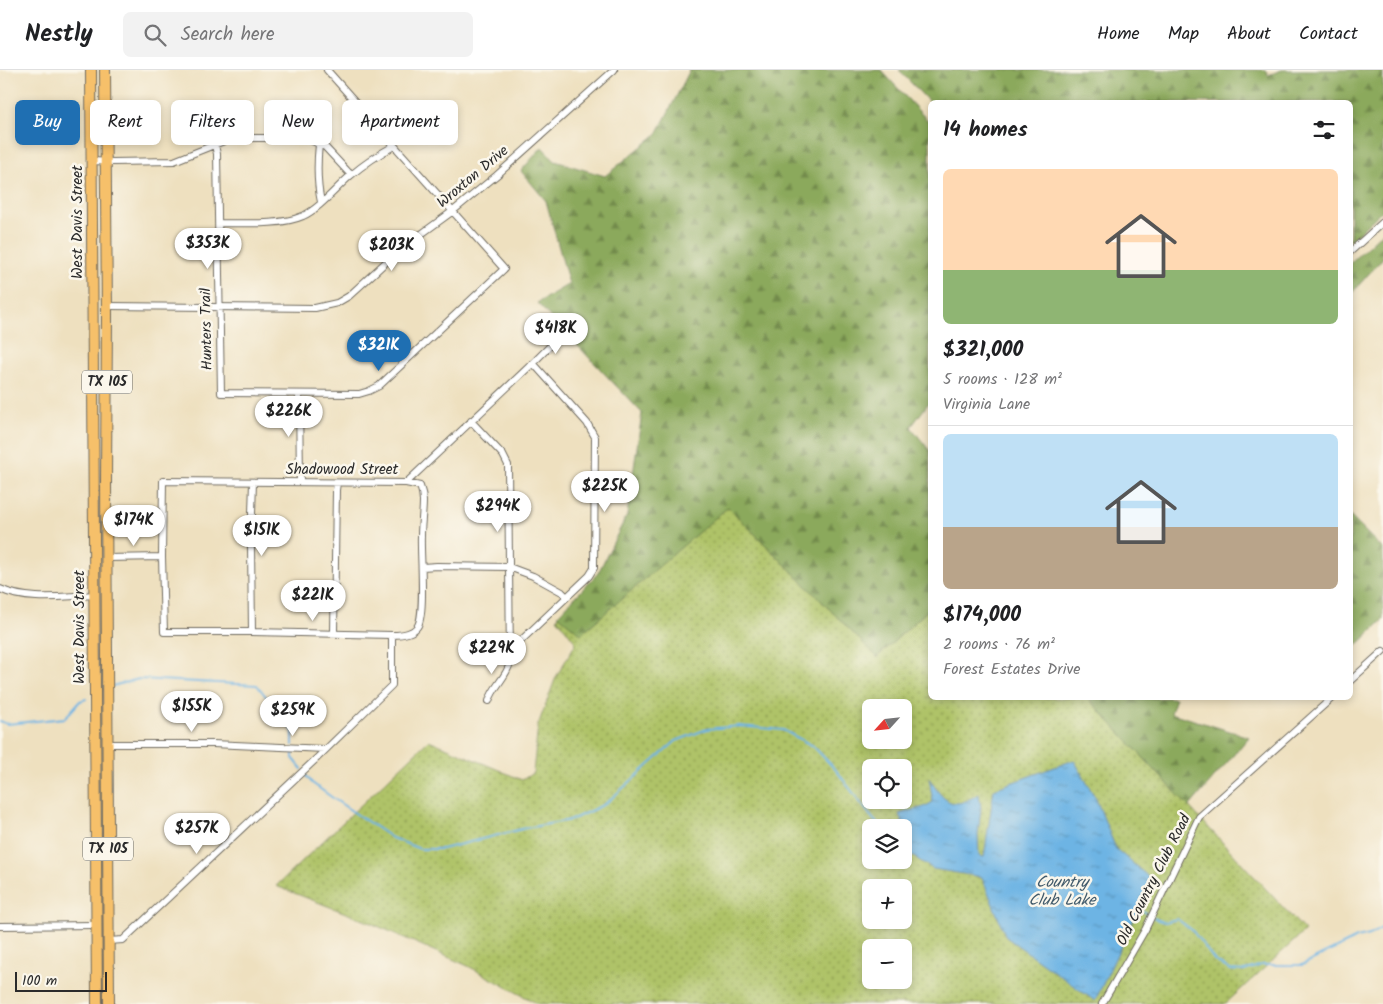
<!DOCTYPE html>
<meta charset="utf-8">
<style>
body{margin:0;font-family:Kalam,sans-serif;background:#f2f2f2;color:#202124;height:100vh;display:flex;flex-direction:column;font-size:19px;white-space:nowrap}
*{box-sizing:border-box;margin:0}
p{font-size:16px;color:#757577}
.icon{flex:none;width:28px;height:28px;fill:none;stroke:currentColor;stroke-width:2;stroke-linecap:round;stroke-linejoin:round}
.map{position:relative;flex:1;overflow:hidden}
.details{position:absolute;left:928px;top:30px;width:425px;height:600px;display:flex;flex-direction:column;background:#fff;border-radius:8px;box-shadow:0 2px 8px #0003}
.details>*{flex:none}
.banner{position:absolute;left:15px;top:30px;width:475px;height:45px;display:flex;gap:10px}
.needle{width:32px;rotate:243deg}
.fabs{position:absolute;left:862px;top:629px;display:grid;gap:10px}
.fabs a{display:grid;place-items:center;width:50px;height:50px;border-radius:8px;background:#fff;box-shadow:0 2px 8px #0003;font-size:25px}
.scale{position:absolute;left:15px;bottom:12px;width:92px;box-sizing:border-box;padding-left:5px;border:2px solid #2b2b2b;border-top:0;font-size:14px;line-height:18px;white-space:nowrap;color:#2b2b2b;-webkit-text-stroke:4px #fbf7ec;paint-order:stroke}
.price{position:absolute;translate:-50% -42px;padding:0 11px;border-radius:18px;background:#fff;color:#222;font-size:16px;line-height:32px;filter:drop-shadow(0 1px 2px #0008)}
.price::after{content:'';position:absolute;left:50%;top:30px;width:15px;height:11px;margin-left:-8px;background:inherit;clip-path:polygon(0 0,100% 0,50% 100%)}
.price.on{background:#1f6fb2;color:#fff}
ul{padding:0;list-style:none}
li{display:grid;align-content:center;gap:10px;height:265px;padding:0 15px}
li+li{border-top:1px solid #e0e0e0}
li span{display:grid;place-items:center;height:155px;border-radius:8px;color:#555}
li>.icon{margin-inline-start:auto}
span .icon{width:90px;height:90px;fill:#fffc;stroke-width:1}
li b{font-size:21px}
h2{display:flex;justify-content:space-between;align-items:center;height:60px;padding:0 15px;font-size:21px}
.chip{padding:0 18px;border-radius:8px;background:#fff;box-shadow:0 2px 8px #0003;font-size:18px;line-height:45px}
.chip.on{background:#1f6fb2;color:#fff}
header{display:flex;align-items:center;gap:30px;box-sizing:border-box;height:70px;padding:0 25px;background:#fff;border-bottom:1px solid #e0e0e0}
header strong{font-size:24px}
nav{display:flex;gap:28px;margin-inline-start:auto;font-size:18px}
.search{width:350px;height:45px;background:#f2f2f2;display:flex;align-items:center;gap:12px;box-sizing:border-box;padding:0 18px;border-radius:8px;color:#757577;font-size:19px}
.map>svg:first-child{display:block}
</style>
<header>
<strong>Nestly</strong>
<div class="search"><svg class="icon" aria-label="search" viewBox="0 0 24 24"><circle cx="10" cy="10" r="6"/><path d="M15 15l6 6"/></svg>Search here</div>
<nav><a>Home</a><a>Map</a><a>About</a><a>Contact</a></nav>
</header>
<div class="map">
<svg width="1383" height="934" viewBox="0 0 1383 934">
<defs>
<pattern id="grass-dots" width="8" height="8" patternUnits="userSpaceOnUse" patternTransform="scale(1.25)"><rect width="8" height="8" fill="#afc367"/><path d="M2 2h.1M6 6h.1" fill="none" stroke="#8f9f55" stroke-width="1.8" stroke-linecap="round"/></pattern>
<pattern id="forest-firs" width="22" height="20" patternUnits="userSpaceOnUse" patternTransform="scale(1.25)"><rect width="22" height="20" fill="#8ba95c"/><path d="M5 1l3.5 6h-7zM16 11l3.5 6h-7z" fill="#728a4c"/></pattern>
<pattern id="water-ripples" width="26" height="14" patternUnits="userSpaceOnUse" patternTransform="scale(1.25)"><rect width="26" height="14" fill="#6db4e4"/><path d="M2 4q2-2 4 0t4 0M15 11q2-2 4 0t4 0" fill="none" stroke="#5a93b9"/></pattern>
</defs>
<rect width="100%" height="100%" fill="#fbf7ec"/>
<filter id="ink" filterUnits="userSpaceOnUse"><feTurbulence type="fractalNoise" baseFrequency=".02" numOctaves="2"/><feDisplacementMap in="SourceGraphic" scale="10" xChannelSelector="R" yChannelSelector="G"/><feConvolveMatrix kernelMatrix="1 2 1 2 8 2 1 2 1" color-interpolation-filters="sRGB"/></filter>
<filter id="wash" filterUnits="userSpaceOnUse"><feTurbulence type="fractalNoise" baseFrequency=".0096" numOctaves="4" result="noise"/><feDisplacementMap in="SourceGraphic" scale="20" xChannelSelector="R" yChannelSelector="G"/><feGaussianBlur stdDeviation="1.12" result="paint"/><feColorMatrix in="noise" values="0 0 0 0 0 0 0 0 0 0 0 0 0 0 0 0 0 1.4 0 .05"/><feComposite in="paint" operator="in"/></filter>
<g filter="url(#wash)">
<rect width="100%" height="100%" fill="#eee0bf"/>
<path fill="url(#grass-dots)" stroke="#6d7749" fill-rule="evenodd" d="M710,403L877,587L930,538V628H1088L1305,861L1225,934H538L468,896L364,850L276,816L429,670L522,710L533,703L538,655L556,607L576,573L557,548ZM871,638H904V670H871ZM871,698H904V730H871ZM871,758H904V790H871ZM871,818H904V850H871ZM871,878H904V910H871Z"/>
<path fill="url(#forest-firs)" stroke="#5b6a44" d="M690,0H881L930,53V331L911,357L930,381V538L877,587L728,437L581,564L558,545L598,503L627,445L642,343L537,233L569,214L546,131L521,101L542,77L555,91L605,106L657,64Z
M899,0H1266L1268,5L1282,0H1383V140L1350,171V32L930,33Z
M1383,162V188L1350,225V193Z
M1350,446L1383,479V550L1350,582Z
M1088,628H1176L1171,643L1249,667L1189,737Z"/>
<path fill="url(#water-ripples)" stroke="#4c7088" d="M1074,690L1096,729L1116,779L1152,810L1095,931L1006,867L982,807L933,799L906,782L908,769L899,744L924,737L933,732L929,708C935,717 944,734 957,733C964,733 973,727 979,724L981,738L978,765L979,786L984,787L994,719Z"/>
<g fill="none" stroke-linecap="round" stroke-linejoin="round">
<path stroke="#6db4e4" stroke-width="2" d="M112,616L139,609L257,615L293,661V675
M0,651L7,654L65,648L80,631L86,629
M293,679V688L302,699
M304,703L312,713L337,731L392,768L420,779H442L526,758L571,750L605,734L676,671L707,659L739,656L783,660L813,676L836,700L869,744L881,758
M1138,838L1158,850L1165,852L1177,849L1192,860L1215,891L1230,900L1244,901L1261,895H1302L1357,868L1370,865L1383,857"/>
</g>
</g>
<g filter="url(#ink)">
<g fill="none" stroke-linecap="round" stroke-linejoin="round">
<defs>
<path id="minor" d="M319,74C317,93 317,114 321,132
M215,75L217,84L221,323L359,324L369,321L379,316L504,199L327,0
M92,91L113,92L174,91L229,69L240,68H306L325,77L351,105
M219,153C244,153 280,156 303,146C320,138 335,119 350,106C363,95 379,84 394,76
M1350,182L1383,152
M107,236L315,238L337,233L349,226L398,181L453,141L497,105L614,0
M299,324L300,412
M471,351L503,385L508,395L510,593C506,608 493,617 489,631
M406,413L420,416C422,421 423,426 423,431C423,443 421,454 421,466C420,483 426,546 417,557C412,564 400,565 392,565L252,562H164L162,487L163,411L406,413L533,293L564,262
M107,488L162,487
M422,497L437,496L509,497L533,506L562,522L567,527
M0,519C28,532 64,526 95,525
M252,562L251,475L253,412
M334,563L336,420L337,413
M511,580L589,506L594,498L595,367L587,353L533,293
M1350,611L1383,581
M108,674H213L325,679
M0,856L97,855
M109,871L123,870L316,689L392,615V565
M1102,934L1145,860L1199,747L1332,628"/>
<path id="primary" d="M91,0L97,934
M105,0L107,244L106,412L109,934"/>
</defs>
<use href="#minor" stroke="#6f6a5f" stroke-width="8"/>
<use href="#primary" stroke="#6f6a5f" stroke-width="12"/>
<use href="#minor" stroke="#fff" stroke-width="6"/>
<use href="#primary" stroke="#f6c06b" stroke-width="10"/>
</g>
</g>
<g text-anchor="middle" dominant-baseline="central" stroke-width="5" stroke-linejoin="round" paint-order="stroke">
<g fill="#fbf7ec" stroke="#696865" stroke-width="1">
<rect x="82" y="300.5" width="50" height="23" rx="4"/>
<rect x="83" y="767.5" width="50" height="23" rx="4"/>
</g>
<g font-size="14" font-weight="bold" fill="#2b2b2b">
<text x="107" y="312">TX 105</text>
<text x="108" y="779">TX 105</text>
</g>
<g font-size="15" fill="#2b2b2b" stroke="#fbf7ec">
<text transform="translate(473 107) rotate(-40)">Wroxton Drive</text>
<text transform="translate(78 152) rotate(-90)">West Davis Street</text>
<text transform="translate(207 259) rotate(-91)">Hunters Trail</text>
<text x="342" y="400">Shadowood Street</text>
<text transform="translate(80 557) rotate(-90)">West Davis Street</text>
<text transform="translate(1154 810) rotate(-63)">Old Country Club Road</text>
</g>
<g font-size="16" font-style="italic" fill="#425b6c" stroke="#fbf7ec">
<text x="1062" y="812">Country<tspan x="1062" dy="18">Club Lake</tspan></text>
</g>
</g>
</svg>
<div class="fabs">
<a><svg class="needle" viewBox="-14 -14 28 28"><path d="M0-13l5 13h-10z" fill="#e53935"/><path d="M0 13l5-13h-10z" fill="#757577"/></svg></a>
<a><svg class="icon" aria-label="locate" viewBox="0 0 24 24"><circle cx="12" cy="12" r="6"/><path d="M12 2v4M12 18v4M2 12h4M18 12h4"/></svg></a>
<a><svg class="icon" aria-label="layers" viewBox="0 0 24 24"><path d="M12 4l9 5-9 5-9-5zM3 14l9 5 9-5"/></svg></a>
<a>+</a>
<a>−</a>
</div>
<div class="scale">100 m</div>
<b class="price" style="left:208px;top:200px">$353K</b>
<b class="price" style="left:392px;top:202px">$203K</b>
<b class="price" style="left:556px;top:285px">$418K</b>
<b class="price on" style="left:379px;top:302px">$321K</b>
<b class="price" style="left:289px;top:368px">$226K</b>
<b class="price" style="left:605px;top:443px">$225K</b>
<b class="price" style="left:498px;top:463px">$294K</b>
<b class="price" style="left:134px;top:477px">$174K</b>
<b class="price" style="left:262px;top:487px">$151K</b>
<b class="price" style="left:313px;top:552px">$221K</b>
<b class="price" style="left:492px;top:605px">$229K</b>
<b class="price" style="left:192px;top:663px">$155K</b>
<b class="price" style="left:293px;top:667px">$259K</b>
<b class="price" style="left:197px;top:785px">$257K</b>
<div class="banner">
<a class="chip on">Buy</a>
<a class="chip">Rent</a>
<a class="chip">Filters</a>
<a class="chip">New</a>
<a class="chip">Apartment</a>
</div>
<section class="details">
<h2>14 homes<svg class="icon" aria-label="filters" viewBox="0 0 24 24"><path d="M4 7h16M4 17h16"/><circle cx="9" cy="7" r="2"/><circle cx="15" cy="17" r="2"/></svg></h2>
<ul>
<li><span style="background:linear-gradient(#ffd9b3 65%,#8fb573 0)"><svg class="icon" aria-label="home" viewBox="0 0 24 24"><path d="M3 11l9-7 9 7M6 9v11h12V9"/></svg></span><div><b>$321,000</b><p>5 rooms · 128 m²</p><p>Virginia Lane</p></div></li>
<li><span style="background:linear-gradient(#bfe0f5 60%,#b9a48a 0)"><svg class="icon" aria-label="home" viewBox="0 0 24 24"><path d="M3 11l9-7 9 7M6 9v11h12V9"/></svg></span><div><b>$174,000</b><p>2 rooms · 76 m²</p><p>Forest Estates Drive</p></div></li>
</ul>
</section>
</div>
